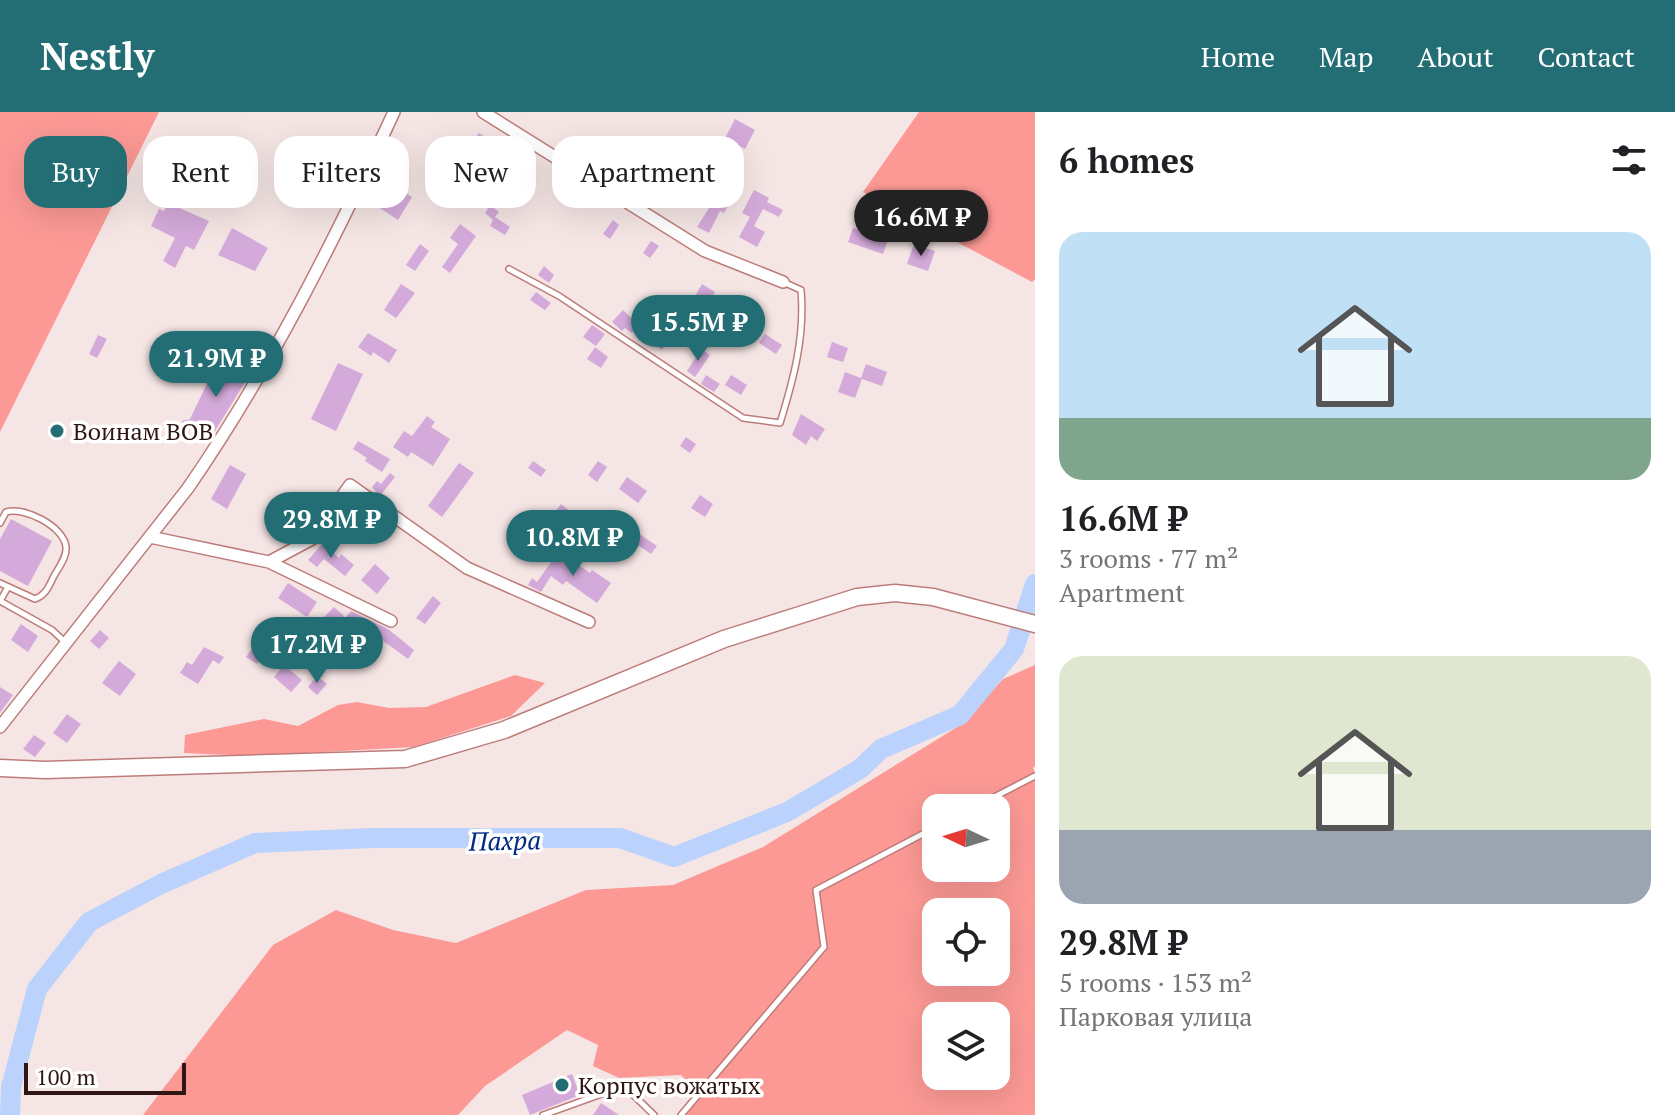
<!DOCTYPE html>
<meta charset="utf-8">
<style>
body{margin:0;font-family:"PT Serif",serif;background:#f6f6f6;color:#202124;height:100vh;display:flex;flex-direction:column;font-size:30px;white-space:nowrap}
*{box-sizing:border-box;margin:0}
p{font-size:26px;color:#757577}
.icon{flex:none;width:44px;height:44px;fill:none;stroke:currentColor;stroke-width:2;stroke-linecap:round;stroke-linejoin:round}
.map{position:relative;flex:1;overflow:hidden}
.panel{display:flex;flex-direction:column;background:#fff;width:640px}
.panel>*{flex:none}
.top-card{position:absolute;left:24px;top:24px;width:760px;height:72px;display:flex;gap:16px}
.needle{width:52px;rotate:274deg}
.tools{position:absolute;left:922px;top:682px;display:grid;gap:16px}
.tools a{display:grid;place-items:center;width:88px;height:88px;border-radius:16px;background:#fff;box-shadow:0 8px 32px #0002;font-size:40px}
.scale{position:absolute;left:24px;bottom:20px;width:162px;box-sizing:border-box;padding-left:8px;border:4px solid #2f1615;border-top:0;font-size:22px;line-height:28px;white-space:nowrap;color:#2f1615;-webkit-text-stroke:6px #fff;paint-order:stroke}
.price{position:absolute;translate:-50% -68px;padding:0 18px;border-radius:28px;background:#236e74;color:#fff;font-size:26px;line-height:52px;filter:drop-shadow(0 2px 4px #0008)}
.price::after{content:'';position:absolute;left:50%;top:48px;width:24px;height:18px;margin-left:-12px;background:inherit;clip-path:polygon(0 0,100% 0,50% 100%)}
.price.current{background:#222;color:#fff}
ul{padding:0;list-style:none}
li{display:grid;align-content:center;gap:16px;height:424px;padding:0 24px}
li span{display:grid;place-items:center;height:248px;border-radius:24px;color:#555}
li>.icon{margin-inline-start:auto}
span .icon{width:144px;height:144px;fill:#fffc;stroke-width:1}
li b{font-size:34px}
h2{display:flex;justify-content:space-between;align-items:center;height:96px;padding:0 24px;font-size:34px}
.pill{padding:0 28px;border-radius:24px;background:#fff;box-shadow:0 8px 32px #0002;font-size:28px;line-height:72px}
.pill.current{background:#236e74;color:#fff}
header{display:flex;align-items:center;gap:48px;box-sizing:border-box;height:112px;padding:0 40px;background:#236e74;color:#fff}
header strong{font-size:38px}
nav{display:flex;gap:44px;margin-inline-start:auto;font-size:28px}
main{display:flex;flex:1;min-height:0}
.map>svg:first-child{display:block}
</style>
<header>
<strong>Nestly</strong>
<nav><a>Home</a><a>Map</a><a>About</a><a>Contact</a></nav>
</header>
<main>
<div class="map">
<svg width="1035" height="1003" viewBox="0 0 1035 1003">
<rect width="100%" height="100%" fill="#f5e6e5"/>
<path fill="#fc9995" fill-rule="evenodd" d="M0,0H159L0,320Z
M919,0H1035V167L1032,170L863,80Z
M1035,553V654L1033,656L1035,661V1003H686L693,976L681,963L619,966L593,954L598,933L567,918L485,974L458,1003H143L273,833L336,798L393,818L456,831L586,778L673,773L763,735L962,612L1003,567ZM936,696H996V756H936ZM936,800H996V860H936ZM936,904H996V964H936Z
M515,563L545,571L511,604L414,635L249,644L184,641L185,623L264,607L298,614L338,593L357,590L389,596L426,595Z"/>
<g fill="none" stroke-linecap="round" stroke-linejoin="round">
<path stroke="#bad2fc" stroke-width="20" d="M10,1003L11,975L37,877L89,810L161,772L255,731L372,726H620L674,745L787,700L860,657L881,637L960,603L1014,537L1035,472"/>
</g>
<path fill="#d4aada" d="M735,7L755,18L745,37L738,33L734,38L722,32Z
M479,21L506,38L484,74L460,58L450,78L437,71L453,38L459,40L468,26L473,29Z
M687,60L704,74L693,87L676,73Z
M652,61L662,70L653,82L642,73Z
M393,73L412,85L398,108L378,95Z
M754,78L769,86L767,90L783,98L779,105L763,97L754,114L765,120L757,135L739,125L750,105L742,101Z
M716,85L729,92L724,101L720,99L709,121L697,115Z
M168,91L209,109L194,138L186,134L175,156L163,149L175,126L151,114L159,97L164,99Z
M490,93L499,100L495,105L510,115L505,123L490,114L493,108L485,101Z
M613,108L619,113L610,127L603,122Z
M460,112L476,124L450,161L442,155L458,132L450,126Z
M232,116L268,136L255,159L218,143Z
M853,116L888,128L883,142L848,130Z
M651,129L659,134L650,146L643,141Z
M420,132L429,139L415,159L406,153Z
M914,132L935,139L928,159L907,152Z
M544,154L554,163L549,171L538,163Z
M401,172L415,181L396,206L384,198Z
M702,172L715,180L698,208L707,217L701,226L684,215L675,228L670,225L662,238L651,230L665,210L649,198L658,186L683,205Z
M536,180L551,191L545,198L530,188Z
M623,198L639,213L632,221L625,216L622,219L612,210Z
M592,213L605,222L596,234L583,225Z
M368,221L397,238L389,251L373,240L371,244L358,235Z
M765,222L782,233L776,242L759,231Z
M98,223L107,227L97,246L89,242Z
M832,230L848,236L843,250L827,245Z
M595,235L608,245L601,256L587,247Z
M701,237L710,243L695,265L687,259Z
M218,247L221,254L240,263L245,260L250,262L210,327L209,324L193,316L185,317L182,314V309L190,307L213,259L210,250Z
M338,251L363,262L336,319L311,307Z
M866,252L887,260L882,274L862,267L855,286L838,280L845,260L861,266Z
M706,263L720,272L714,280L701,272Z
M731,263L747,273L741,283L725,273Z
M801,302L825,317L817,329L811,324L806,333L792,323Z
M427,304L435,310L431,315L450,327L433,354L411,340L408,345L393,335L404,319L412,324Z
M686,325L696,332L690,341L680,334Z
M358,329L390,347L382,360L365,349L367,346L353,337Z
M533,349L546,358L541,365L528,356Z
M598,349L607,355L597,370L588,363Z
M459,351L474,361L442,405L428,394Z
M230,353L246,362L227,397L211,387Z
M390,361L395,365L380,384L372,375L377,369L381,372Z
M627,365L647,379L638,391L619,377Z
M700,383L713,392L705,405L691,396Z
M362,392L383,407L375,415L357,397Z
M561,392L575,403L568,413L554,401Z
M593,405L602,413L593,425L583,417Z
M11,407L52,429L28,474L0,459V427Z
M632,417L657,434L651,442L626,425Z
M323,431L339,446L341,442L354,453L345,464L324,447L317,455L308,448Z
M559,439L590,461L592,458L611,471L597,491L566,469L563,473L551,464L541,480L528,473L532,466L537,470Z
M375,452L390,466L377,482L361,468Z
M288,471L317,490L307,505L278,486Z
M433,484L441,491L425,512L416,506Z
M334,495L344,504L333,514L324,505Z
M351,499L388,517L414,538L408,547L382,528L376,535L345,506Z
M21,512L38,524L28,540L11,528Z
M100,518L109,526L99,537L90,529Z
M254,534L265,541L257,552L246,545Z
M204,535L224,545L219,552L213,548L198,572L180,561L187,550L192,553Z
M119,549L136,562L120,584L102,571Z
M284,553L302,568L291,580L274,565Z
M317,564L327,572L317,583L308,575Z
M0,575L13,583L0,601Z
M67,602L81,612L67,631L53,621Z
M34,623L46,631L35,645L23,637Z
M572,962L580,983L530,1003L522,983Z
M601,991L619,1003H593Z"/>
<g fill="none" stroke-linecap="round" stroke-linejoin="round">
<defs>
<path id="lane" d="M509,157L559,184L743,306L780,311C794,266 805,224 801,178L783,170
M0,411L6,400C23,394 64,414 66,435C67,445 59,455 54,464C49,474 46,483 35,487L0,471
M0,489L52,518L65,530
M0,489L8,475
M973,696L1035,664
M543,1003L624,974L654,1003
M681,1003L824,835L816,778L936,715"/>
<path id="street" d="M483,0L705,139L783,170
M150,425L269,450L391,509
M269,450L312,427L350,373L467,456L589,510
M0,615L188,376C269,259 334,129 394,0"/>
<path id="secondary" d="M0,656L45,658L405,647L504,618L724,527L857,485L895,481L933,485L1035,512"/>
</defs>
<use href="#lane" stroke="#bd7c79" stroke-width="8"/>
<use href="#street" stroke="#bd7c79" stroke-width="14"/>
<use href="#secondary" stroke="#bd7c79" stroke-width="19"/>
<use href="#lane" stroke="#fff" stroke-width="5"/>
<use href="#street" stroke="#fff" stroke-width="11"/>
<use href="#secondary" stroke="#fff" stroke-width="16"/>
</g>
<g fill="#236e74" stroke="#fff" stroke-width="3">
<circle cx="57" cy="319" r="8"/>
<circle cx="562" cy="973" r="8"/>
</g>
<g text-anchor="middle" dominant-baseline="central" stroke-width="7" stroke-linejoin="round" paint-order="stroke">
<g font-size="24" fill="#2f1615" stroke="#fff" text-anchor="start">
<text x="73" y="319">Воинам ВОВ</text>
<text x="578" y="973">Корпус вожатых</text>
</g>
<g font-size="26" font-style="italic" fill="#012a82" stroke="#fff">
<text transform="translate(505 728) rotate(-1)">Пахра</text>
</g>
</g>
</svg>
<div class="tools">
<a><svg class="needle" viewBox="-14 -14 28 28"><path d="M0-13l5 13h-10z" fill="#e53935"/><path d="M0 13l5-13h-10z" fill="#757577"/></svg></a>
<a><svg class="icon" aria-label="locate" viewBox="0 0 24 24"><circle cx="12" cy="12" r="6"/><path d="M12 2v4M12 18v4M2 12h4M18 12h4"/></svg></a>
<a><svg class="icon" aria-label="layers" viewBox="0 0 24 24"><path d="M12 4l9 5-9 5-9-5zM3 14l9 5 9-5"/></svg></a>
</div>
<div class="scale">100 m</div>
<b class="price current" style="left:921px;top:146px">16.6M ₽</b>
<b class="price" style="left:698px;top:251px">15.5M ₽</b>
<b class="price" style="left:216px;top:287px">21.9M ₽</b>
<b class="price" style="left:331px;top:448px">29.8M ₽</b>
<b class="price" style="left:573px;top:466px">10.8M ₽</b>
<b class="price" style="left:317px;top:573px">17.2M ₽</b>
<div class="top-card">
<a class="pill current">Buy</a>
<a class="pill">Rent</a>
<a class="pill">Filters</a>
<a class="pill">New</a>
<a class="pill">Apartment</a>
</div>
</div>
<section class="panel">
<h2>6 homes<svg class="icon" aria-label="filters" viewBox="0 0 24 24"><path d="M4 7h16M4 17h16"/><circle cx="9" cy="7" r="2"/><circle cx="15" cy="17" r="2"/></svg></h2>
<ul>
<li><span style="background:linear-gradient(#bfe0f5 75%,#7fa58c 0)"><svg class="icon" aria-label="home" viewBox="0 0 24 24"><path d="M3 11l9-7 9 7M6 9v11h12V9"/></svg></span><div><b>16.6M ₽</b><p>3 rooms · 77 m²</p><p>Apartment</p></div></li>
<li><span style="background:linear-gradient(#dfe7d0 70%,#9aa5b1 0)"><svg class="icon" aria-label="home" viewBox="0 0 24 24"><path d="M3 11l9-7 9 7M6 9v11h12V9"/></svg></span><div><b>29.8M ₽</b><p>5 rooms · 153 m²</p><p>Парковая улица</p></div></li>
</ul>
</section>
</main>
